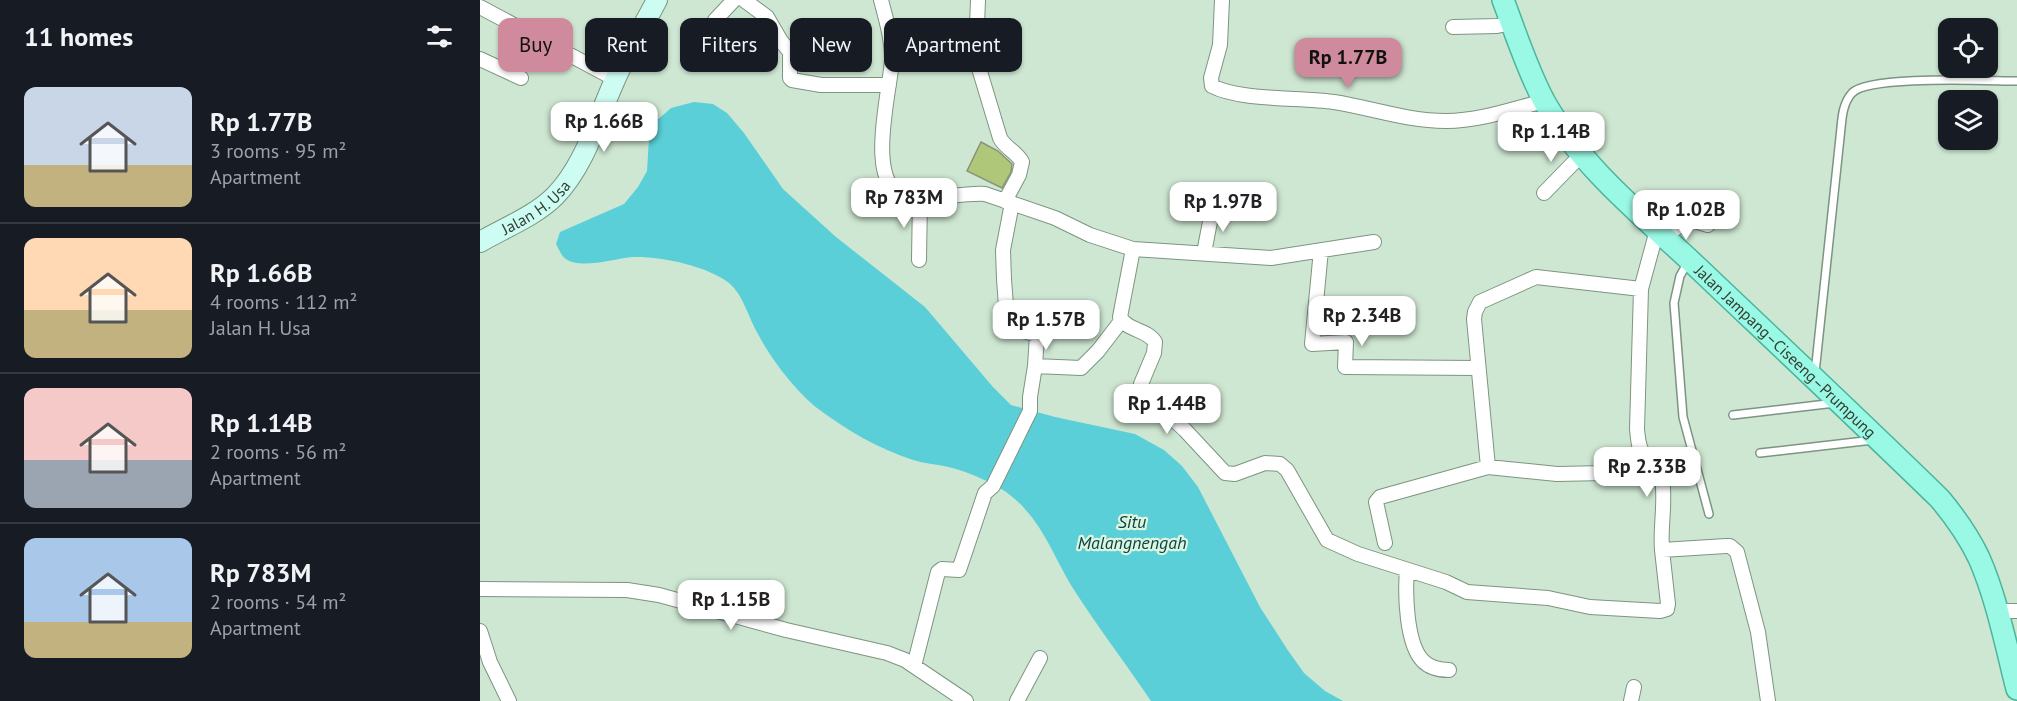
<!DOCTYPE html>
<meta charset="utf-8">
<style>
body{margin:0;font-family:"PT Sans",sans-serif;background:#242831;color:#f1f3f6;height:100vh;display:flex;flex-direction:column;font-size:22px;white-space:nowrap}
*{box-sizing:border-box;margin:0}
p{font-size:20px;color:#9ea1a6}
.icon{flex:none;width:33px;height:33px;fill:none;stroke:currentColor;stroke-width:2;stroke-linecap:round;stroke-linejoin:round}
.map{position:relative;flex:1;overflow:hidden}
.details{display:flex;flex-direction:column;background:#171b24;width:480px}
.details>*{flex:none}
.banner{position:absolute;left:18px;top:18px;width:570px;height:54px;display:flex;gap:12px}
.buttons{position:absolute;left:1458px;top:18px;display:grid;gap:12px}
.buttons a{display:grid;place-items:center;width:60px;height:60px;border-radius:12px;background:#171b24;box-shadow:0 2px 4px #0004;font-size:30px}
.price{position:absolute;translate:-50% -51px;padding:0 14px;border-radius:12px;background:#fff;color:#222;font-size:20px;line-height:39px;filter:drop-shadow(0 2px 3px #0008)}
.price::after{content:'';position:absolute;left:50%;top:36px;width:18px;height:14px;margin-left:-9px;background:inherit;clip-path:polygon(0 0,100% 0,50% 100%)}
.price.selected{background:#cf8a9d;color:#111}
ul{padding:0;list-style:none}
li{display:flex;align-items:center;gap:18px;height:150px;padding:0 24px}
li+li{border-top:2px solid #363941}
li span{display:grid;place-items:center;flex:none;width:168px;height:120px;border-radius:12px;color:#555}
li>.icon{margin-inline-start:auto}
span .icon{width:72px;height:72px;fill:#fffc;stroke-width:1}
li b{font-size:26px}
h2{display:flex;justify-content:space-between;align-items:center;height:72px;padding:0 24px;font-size:26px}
.chip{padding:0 21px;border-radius:12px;background:#171b24;box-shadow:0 2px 4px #0004;font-size:21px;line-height:54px}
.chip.selected{background:#cf8a9d;color:#111}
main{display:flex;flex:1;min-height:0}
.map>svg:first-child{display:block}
</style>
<main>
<section class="details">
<h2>11 homes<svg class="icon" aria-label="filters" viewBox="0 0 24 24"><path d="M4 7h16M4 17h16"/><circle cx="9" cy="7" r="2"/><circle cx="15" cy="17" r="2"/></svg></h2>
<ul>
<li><span style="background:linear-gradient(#c9d6e8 65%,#c2b280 0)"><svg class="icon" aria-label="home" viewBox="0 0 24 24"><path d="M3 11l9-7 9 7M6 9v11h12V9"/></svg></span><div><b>Rp 1.77B</b><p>3 rooms · 95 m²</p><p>Apartment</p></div></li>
<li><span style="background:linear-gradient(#ffd9b3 60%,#c2b280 0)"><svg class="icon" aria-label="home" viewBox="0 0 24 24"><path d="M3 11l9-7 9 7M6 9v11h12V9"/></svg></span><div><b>Rp 1.66B</b><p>4 rooms · 112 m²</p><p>Jalan H. Usa</p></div></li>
<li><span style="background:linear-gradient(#f6c9c9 60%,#9aa5b1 0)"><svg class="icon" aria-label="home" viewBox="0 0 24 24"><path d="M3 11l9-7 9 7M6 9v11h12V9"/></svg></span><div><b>Rp 1.14B</b><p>2 rooms · 56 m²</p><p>Apartment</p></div></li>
<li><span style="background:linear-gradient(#a9c7e8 70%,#c2b280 0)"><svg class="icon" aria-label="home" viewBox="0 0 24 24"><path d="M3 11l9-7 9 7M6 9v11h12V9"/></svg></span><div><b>Rp 783M</b><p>2 rooms · 54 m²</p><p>Apartment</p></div></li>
</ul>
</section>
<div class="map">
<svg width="1537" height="701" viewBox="0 0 1537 701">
<rect width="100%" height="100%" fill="#cee7d2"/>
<path fill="#5bcfd8" d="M214,102L233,104L247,113L264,133L303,189L356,237L445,307L513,387L531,405L575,417L655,434L684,450L702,466L718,487L780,607L807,649L824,673L845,691L863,701H671C646,664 620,630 596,593C572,556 562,516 523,490C505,479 484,470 464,466C454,464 443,463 433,460C399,449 366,430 337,408C316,391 290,358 278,334C268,317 264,296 249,283C228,266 180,256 153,257C136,258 101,270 86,259C81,256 79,249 76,244L80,232L144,204L158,187L167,171L169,138L175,122L191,108Z"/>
<path fill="#afc779" stroke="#8a9379" stroke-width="1.5" d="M501,142L518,151L532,164L531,172L522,188L487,171Z"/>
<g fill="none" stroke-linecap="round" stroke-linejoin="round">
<defs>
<path id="lane" d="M1208,262L1200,276L1194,303L1203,417L1229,514
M1335,373L1361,128C1362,117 1363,103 1372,93C1389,75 1508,81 1537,81
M1253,415L1355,403
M1280,453L1393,440"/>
<path id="street" d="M264,0L287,17L301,41L310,52V78L312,80L341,85H409
M401,0C406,19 412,39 412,59C411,89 383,186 426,197C449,203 480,192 505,194L575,218L610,235L653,249L791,258L894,242
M498,0L496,51L498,65L520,138C525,148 537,152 542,162L539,175L525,201
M742,0L740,45L731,78L732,86C761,101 820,97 854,102C892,108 927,121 966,121C999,121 1033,109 1064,101
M0,7L135,79
M973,27L1017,26L1032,23
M215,50L236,19L254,0
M0,59L41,78
M1064,193L1101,155
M532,203L523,250L524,279L526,306L537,329L557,335L555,366
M1177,230L1161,289L1157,429C1158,438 1158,449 1165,456C1172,464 1179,467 1182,478C1186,502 1180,526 1182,550L1246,546H1250L1257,552L1278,632L1288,701
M1183,235L1212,220L1228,225
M653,249L640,317C647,331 667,329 675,342L674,353L661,384L663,391L705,430L745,473L755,474L785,463L800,464L807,470L847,540L878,554L966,582L987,592L1068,598L1110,607L1180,611L1187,609L1188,604L1182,550
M841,250L832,344L866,342L865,367L998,368
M724,253L733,206
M439,260L440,198
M1008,467L994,319L995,312L1000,302L1056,277L1161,289
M905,543L896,502L900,497L1008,467L1077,474L1125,473L1164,455
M927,570C925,593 926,644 943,661C950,668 959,670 969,670
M0,589L147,590L179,595L306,630L407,653L425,660L486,701
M1517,611H1537
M0,631L10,662L29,701
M434,666L458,572L462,569L479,570L505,493L513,486L550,411V397L555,366L601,368L618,351L641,321
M537,701L560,658
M1151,701L1154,687"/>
<g id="secondary">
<path id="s1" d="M0,242C24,228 55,216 75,196C105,165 117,120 134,82C146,54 163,27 177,0"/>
</g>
<g id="primary">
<path id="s2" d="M1023,0C1036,34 1047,69 1064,101C1101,167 1163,216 1217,267C1298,344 1380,421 1460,499C1475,517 1489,537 1499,558C1517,599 1526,646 1537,689"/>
</g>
</defs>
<use href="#lane" stroke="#7d9480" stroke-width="10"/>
<use href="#street" stroke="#7d9480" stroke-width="16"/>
<use href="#secondary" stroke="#7d9480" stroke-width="22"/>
<use href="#primary" stroke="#4ab59b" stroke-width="24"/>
<use href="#lane" stroke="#fff" stroke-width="7"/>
<use href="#street" stroke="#fff" stroke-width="14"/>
<use href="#secondary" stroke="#ccfcf2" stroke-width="20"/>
<use href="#primary" stroke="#9af9e4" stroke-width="21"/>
</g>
<g text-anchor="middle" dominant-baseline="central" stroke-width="4.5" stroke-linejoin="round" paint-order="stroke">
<g font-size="16" fill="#343e35" stroke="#dbf5df">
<text stroke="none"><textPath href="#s1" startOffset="66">Jalan H. Usa</textPath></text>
<text stroke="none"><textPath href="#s2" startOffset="458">Jalan Jampang–Ciseeng–Prumpung</textPath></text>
</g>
<g font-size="18" font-style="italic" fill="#0a4245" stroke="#dbf5df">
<text x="652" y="521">Situ<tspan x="652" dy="21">Malangnengah</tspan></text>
</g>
</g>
</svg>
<div class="buttons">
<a><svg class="icon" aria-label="locate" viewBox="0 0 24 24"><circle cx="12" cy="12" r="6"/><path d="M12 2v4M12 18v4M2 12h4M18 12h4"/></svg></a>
<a><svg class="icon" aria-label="layers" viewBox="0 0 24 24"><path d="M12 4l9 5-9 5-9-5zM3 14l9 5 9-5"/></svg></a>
</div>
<b class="price selected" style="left:868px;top:89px">Rp 1.77B</b>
<b class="price" style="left:124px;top:153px">Rp 1.66B</b>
<b class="price" style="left:1071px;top:163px">Rp 1.14B</b>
<b class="price" style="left:424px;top:229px">Rp 783M</b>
<b class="price" style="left:743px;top:233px">Rp 1.97B</b>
<b class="price" style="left:1206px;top:241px">Rp 1.02B</b>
<b class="price" style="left:882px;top:347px">Rp 2.34B</b>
<b class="price" style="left:566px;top:351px">Rp 1.57B</b>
<b class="price" style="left:687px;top:435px">Rp 1.44B</b>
<b class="price" style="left:1167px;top:498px">Rp 2.33B</b>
<b class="price" style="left:251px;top:631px">Rp 1.15B</b>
<div class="banner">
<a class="chip selected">Buy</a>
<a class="chip">Rent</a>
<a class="chip">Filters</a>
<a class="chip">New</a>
<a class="chip">Apartment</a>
</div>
</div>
</main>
